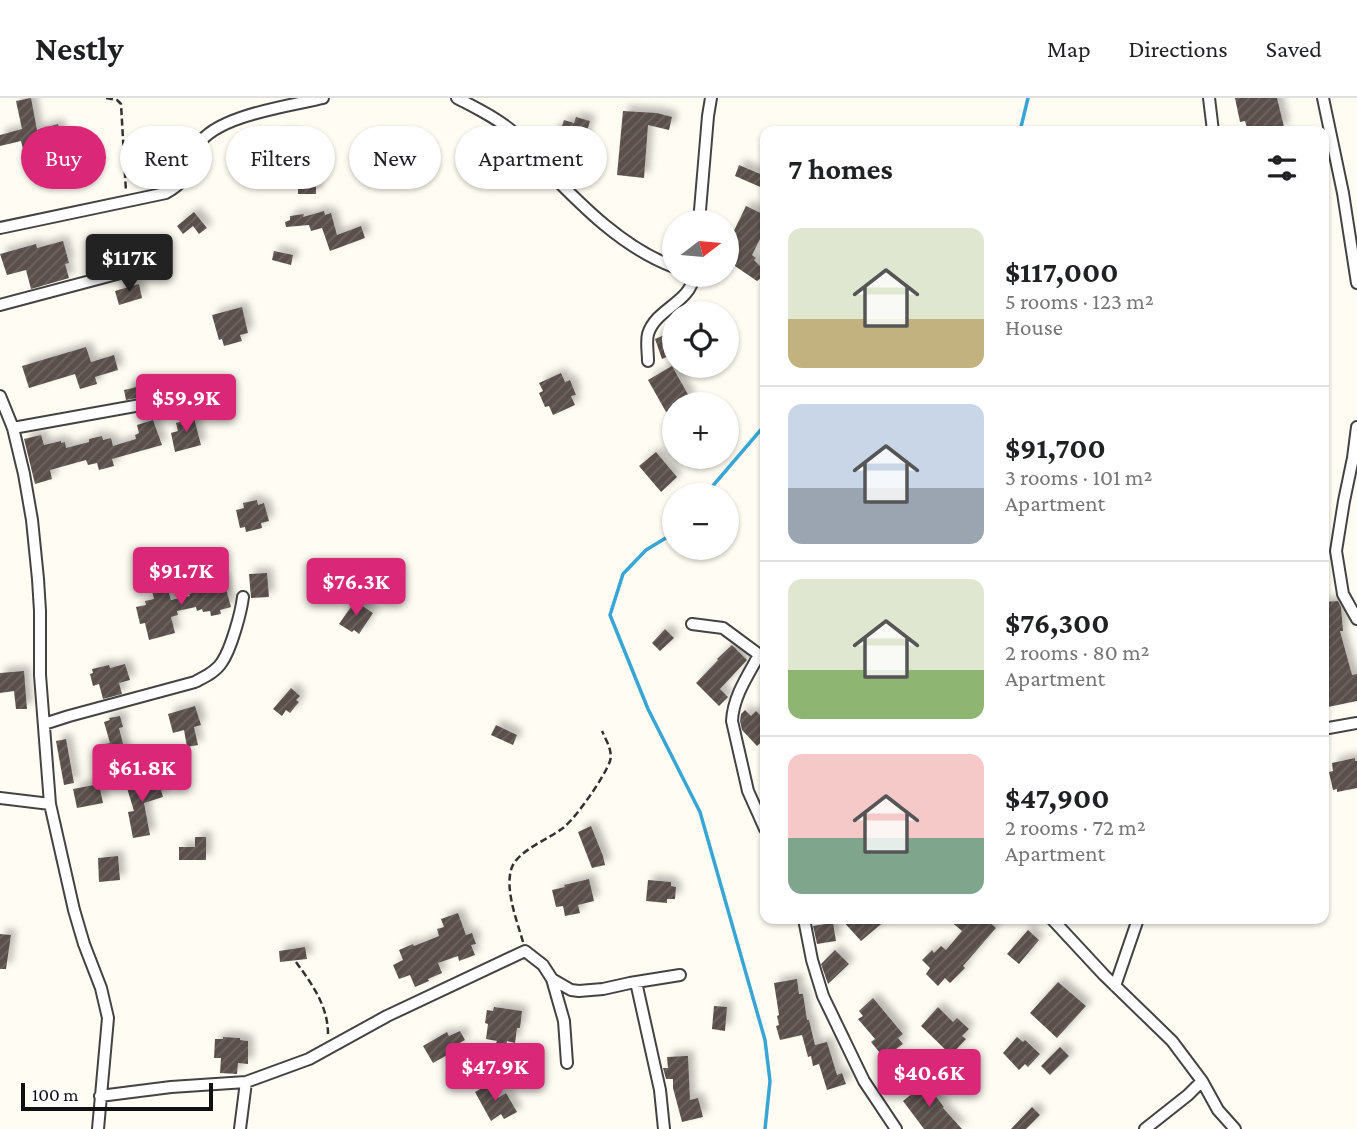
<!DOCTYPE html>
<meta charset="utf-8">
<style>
body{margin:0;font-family:"Crimson Pro",serif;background:#f6f6f6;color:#202124;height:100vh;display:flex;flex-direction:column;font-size:26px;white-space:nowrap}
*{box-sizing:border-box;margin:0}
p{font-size:23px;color:#757577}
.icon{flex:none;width:38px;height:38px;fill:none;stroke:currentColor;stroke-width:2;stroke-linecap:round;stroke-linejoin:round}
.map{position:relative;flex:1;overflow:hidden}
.side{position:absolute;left:760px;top:28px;width:569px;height:798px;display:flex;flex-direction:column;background:#fff;border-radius:14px;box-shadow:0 2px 5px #0004}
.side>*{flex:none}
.hud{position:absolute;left:21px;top:28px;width:634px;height:63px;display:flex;gap:14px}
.needle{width:46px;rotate:74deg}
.controls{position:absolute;left:662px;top:112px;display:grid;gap:14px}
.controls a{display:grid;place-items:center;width:77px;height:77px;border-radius:50%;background:#fff;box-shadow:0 2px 5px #0004;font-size:35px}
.scale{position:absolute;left:21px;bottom:18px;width:192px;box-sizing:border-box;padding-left:7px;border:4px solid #101010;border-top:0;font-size:19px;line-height:24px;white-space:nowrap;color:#101010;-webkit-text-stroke:5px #fff;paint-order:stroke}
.price{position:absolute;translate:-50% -60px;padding:0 16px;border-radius:7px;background:#db2777;color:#fff;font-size:23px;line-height:46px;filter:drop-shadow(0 2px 4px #0008)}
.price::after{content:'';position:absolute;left:50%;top:42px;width:21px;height:16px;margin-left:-10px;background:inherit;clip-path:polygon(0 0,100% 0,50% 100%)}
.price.on{background:#222;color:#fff}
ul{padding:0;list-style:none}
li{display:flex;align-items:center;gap:21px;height:175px;padding:0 28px}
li+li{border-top:2px solid #e0e0e0}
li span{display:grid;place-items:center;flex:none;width:196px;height:140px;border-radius:14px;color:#555}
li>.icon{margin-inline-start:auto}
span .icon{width:84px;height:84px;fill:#fffc;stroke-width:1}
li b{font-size:30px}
h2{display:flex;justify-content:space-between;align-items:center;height:84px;padding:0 28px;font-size:30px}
.pill{padding:0 24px;border-radius:32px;background:#fff;box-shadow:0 2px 5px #0004;font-size:24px;line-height:63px}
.pill.on{background:#db2777;color:#fff}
header{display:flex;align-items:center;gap:42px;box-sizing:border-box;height:98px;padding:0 35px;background:#fff;border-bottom:2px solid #e0e0e0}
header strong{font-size:33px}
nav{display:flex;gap:38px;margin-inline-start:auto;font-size:24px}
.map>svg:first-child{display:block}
</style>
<header>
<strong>Nestly</strong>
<nav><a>Map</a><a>Directions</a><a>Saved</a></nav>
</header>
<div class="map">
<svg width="1357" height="1031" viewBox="0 0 1357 1031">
<defs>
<pattern id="building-hatch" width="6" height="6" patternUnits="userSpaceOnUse" patternTransform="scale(1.75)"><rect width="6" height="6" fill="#5a504c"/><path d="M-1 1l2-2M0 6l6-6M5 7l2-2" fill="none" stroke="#6d6561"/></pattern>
<filter id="shadow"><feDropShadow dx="5.5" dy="-5.5" stdDeviation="3.5" flood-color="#0004"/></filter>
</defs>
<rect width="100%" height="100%" fill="#fffcf3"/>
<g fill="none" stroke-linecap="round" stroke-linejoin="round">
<path stroke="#38a5d4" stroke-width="3.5" d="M1020,33L1028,0
M705,397L765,327
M674,435L646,452L623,476L610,517L648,611L700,714L765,942L770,983L765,1031"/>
</g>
<path fill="url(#building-hatch)" filter="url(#shadow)" d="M31,0L37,32L58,26L65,46H66L70,61L76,60L80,74L50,81L46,63L27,67L21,43L0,48V37L22,31L16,3Z
M1235,0H1277L1284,29L1281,30V33H1248L1245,23L1240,24Z
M623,13L657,15L672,19L669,32L648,27L644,80L617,77Z
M576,19L590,23L579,60L555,52L557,46L551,44L555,30L561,31L564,22L574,25Z
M290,36L293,46L276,51L273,41Z
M739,67L765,78V91L735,78Z
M298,86H316V96H298Z
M746,108L765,117V131L752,157L756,160L754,162L765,173V177L757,183L726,162V141L729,143Z
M324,113L325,117L331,115L337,137L361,128L365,140L330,153L322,130L311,133L309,127L286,129L285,124L290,122V118L304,116L303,119Z
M194,114L207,130L199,136L193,128L183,136L177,128Z
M63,143L69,165L65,166L69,180L31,191L26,172L7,177L0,156L36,146L37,150Z
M274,153L293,157L291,167L272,162Z
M139,186L142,200L119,207L115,193Z
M242,209L248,235L240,237L242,243L224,248L222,241L219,242L212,217Z
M674,233V256L662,261L655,241Z
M86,249L91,264L114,257L118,272L95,279L97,286L80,291L75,276L29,290L22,268Z
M672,268L690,300L680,306H674V310L666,314L648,282Z
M561,275L565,284L570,282L576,297L571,298L575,307L553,317L549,308L545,309L539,295L543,293L539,285Z
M145,287L148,298L126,302L124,292Z
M193,316L201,347L175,354L171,335L178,333L176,325L183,323L182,319Z
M153,322L162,347L112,361L114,368L99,372L97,365L88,367L86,362L50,372L52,381L35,386L24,341L41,337L44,347L61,343V345L65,344L66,350L89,344V341L102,338L103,342L111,340L113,348L136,341L135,337L139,335L137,327Z
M656,354L677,379L661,394L639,368Z
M257,402L258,407L264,405L269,423L261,425L262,430L246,434L245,429L240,430L236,412L244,410L243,405Z
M267,475L269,499L251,500L249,476Z
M223,480L231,509L220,512L221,516L211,518L210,513L203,514L202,511L197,513L196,509L177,513L178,517L171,519L175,535L149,542L145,525L140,526L136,509L146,507L145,503L154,501L152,493L167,489L171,502L190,498L189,496L198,493L197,490L212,486L211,483Z
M355,503L373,515L359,536L354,532L352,534L339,526Z
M1338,503L1341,509L1343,533H1340L1352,577L1357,576V603L1323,610V504Z
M665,531L674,540L660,553L652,545Z
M732,547L747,562L720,591L728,599L719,608L696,585L718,562L717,561Z
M125,566L130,582L119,585L122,596L103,601L99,586L93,588L90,576L93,575L92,571L109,567L110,570Z
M24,573L27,611H16L14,593L0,595V575Z
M291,590L300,598L296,602L299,604L290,615L286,612L282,618L273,611Z
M195,608L201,627L194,629L198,647L187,649L184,632L173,635L168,616Z
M745,612L751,618L756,613L765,622V641L757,648L742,632L740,623L741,616Z
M120,618L123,629L119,630L128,665L121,666L122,668L104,673L102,665H99L95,648L110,645L104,624L110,622L109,620Z
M496,627L517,637L513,647L491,637Z
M66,641L74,685L64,687L56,643Z
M1355,660V663H1357V690L1337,694V691L1333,692L1329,674L1333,673L1332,665Z
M151,678L154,686L159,685L163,699L144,705L150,737L133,740L128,714L134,713L127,690L132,689L130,684Z
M99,686L103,705L77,710L73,691Z
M591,728L603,758L605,767L592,770L578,734Z
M195,739H206V762H179V749H195Z
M118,758L120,782L99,784L98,760Z
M589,781L594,803L578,807L580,815L565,818L563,808L556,809L552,792L565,789L564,787Z
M648,782L671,784V788L676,789L675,801H667V805L646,803Z
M458,815L466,837L472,835L476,846L471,847L475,857L459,863L458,858L438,865L442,875L428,881L429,883L415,889L410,877L399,881L393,867L403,862L399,852L413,846L414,848L439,838L437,831L444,829L441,821Z
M841,821H887L861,843Z
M948,821H986L996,830L963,868L965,870L950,885L945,880L938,888L926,876L930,870L922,862L932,852L934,855L941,848L946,852L962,833Z
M833,825L836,843L817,846L813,828Z
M1028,832L1039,842L1019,866L1007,856Z
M0,836L11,837L6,871H0Z
M305,849L307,861L280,864L279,853Z
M835,852L849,866L828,886L821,866Z
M797,881L799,896H803L807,922H809L815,947L827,944L837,977L842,975L846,986L827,992L819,966L813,968L811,958L808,959L802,937L780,942L776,928L779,927L777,918L779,917L774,885Z
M1058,884L1086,908L1057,940L1030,915Z
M873,900L903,936L898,940L903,946L884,960L871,944L875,941L858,921L863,918L859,913Z
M714,908L727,909L725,933L712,931Z
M494,909L522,913L520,930H517L515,945L507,943L506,947L496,945L497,943L486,941L488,926L485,925L487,912L493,913Z
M938,909L953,924L957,920L969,931L962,938L966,941L951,957L921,928Z
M460,933L465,942L454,948L456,952L433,965L423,948L447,934L449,938Z
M223,939L240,940V942L248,943V966L238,965L237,976L220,975L221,960H214L215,941H223Z
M1017,939L1023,944L1025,942L1040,956L1028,969L1025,966L1019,972L1003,955Z
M1060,949L1069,958L1050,977L1041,968Z
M686,958H688L690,1002L698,1000L703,1019L682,1024L673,990V981H666L663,970H668L667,959Z
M922,981L944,1009L943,1010L962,1031H924L903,1003L912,996L911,995L915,991L913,989Z
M489,986L498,1000L506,995L517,1014L504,1021L501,1016L491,1023L475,994Z
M1032,1009L1040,1017L1026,1031H1011Z"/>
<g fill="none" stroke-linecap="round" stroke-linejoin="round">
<defs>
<path id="street" d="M457,0C476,10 497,20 513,34C525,44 534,59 545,70C582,108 623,150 674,169
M1209,0L1213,33
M1323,0L1343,95L1357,185
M699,124L708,18L711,0
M0,130L166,95C193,80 185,69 198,47C217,17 290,8 323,0
M0,207L143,169
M648,263C648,255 646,244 648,236C656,210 691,205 694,177
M0,298L13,330L24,376L32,422L38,481L40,513V577L50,706L74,812L84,846L101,890L108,920L98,1031
M1357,329L1353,360L1344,403L1336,453L1343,496L1357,521
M13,330L185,299
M692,526L723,530L765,561
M759,557C748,577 733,599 732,623L748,693L765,731
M44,626L69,618L195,584C204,579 216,574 222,564C231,551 241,515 243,499
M1323,631L1357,625
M0,700L50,706
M804,821L812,862L823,898L864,983L896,1031
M1052,821L1104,877L1172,943L1202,983L1218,1012L1235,1031
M552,881L564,923L567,965
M636,884L660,992L664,1031
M1115,888L1138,821
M100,998L171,989L246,984L309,961L387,918L525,853L543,867L552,881L571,892L579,893L603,891L630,885L680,877
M240,1031L246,984
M1145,1031L1188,997L1202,983"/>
</defs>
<use href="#street" stroke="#434343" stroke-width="14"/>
<path stroke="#323232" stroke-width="2.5" stroke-dasharray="7 3.5" stroke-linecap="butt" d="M106,0L117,2L121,6L126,94
M523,844C517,823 504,790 512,769C519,752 549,741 563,730C576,720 605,678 610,663C613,653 606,642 602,633
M296,864C312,886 328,908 328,936"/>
<use href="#street" stroke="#fff" stroke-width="10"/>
</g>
</svg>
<div class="controls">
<a><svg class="needle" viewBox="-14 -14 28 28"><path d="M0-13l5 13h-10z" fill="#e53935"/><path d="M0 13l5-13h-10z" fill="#757577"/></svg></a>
<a><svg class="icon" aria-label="locate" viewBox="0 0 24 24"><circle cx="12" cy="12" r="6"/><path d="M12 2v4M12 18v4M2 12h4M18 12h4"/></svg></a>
<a>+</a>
<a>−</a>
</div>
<div class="scale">100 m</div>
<b class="price on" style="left:129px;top:196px">$117K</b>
<b class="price" style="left:186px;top:336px">$59.9K</b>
<b class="price" style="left:181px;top:509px">$91.7K</b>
<b class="price" style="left:356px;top:520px">$76.3K</b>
<b class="price" style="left:142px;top:706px">$61.8K</b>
<b class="price" style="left:495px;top:1005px">$47.9K</b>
<b class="price" style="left:929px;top:1011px">$40.6K</b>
<div class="hud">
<a class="pill on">Buy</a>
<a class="pill">Rent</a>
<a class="pill">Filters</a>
<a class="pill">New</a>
<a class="pill">Apartment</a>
</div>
<section class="side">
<h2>7 homes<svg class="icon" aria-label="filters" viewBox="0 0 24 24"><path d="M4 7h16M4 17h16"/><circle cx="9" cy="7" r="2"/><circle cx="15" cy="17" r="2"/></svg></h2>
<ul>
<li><span style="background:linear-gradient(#dfe7d0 65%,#c2b280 0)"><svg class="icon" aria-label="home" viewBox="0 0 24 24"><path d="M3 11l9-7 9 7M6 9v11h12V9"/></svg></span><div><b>$117,000</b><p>5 rooms · 123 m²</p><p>House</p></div></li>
<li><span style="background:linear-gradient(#c9d6e8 60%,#9aa5b1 0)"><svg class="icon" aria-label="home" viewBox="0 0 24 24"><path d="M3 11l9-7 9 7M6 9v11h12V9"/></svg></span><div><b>$91,700</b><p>3 rooms · 101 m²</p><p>Apartment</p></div></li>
<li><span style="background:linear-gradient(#dfe7d0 65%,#8fb573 0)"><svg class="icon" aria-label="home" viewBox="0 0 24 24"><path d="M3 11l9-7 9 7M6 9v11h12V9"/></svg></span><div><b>$76,300</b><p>2 rooms · 80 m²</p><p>Apartment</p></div></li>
<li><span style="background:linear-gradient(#f6c9c9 60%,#7fa58c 0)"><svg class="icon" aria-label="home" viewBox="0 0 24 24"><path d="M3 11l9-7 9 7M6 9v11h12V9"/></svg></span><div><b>$47,900</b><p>2 rooms · 72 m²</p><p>Apartment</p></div></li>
</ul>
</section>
</div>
